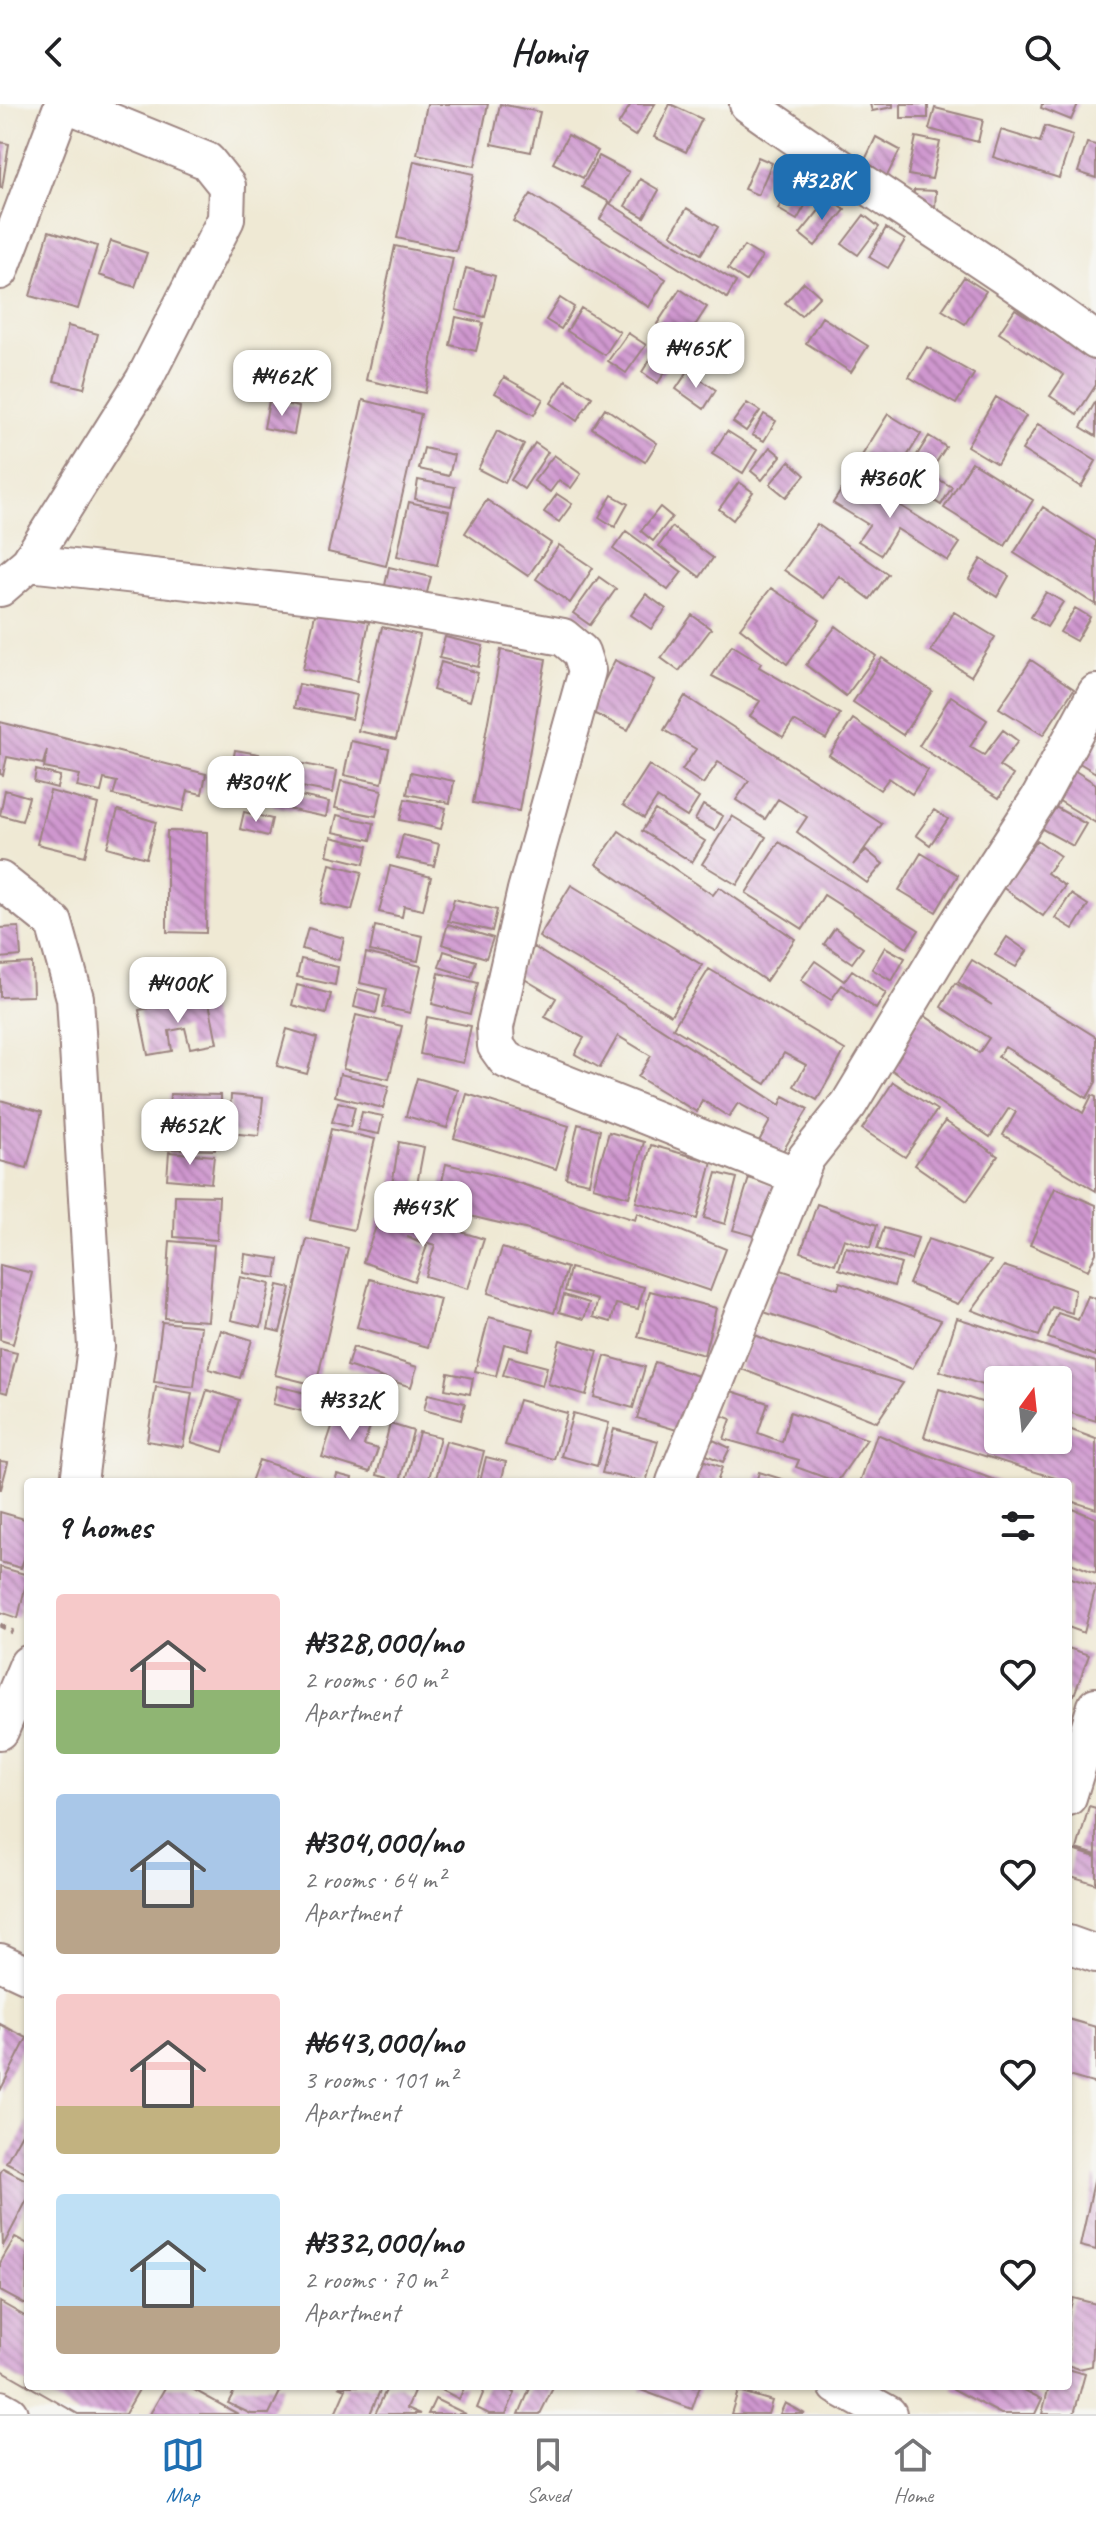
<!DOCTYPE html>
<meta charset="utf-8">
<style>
body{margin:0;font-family:Caveat,sans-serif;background:#f6f6f6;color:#202124;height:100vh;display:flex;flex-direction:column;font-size:30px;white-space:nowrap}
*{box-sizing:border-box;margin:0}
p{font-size:26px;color:#757577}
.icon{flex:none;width:44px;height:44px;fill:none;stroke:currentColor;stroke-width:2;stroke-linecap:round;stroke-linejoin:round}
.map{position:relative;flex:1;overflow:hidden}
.details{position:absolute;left:24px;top:1374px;width:1048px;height:912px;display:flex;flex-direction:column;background:#fff;border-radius:8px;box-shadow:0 2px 6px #0004}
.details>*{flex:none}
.needle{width:52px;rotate:15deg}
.controls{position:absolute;left:984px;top:1262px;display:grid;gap:16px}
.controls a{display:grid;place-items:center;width:88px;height:88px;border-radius:8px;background:#fff;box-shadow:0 2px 6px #0004;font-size:40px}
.price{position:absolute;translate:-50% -68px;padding:0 18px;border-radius:16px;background:#fff;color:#222;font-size:26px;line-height:52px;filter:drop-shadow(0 2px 4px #0008)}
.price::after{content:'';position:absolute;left:50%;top:48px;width:24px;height:18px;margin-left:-12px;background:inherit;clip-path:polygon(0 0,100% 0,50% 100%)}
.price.selected{background:#1f6fb2;color:#fff}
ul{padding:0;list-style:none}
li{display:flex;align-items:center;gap:24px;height:200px;padding:0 32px}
li span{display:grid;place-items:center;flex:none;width:224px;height:160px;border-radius:8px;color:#555}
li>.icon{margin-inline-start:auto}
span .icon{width:96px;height:96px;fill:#fffc;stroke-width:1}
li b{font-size:34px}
h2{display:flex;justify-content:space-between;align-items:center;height:96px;padding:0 32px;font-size:34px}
header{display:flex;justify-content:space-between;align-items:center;height:104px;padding:0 32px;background:#fff;font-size:36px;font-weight:800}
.tab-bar{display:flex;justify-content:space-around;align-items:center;height:112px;border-top:2px solid #e0e0e0;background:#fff;font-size:22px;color:#757577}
.tab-bar a{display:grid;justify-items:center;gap:4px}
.tab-bar .selected{color:#1f6fb2}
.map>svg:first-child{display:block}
</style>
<header><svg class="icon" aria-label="back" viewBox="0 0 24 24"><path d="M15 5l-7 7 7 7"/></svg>Homiq<svg class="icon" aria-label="search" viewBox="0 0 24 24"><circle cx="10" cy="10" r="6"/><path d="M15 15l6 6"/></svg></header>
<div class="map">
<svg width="1096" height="2310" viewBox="0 0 1096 2310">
<defs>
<pattern id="building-back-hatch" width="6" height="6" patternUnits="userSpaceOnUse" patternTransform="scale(2)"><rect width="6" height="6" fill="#cf97cf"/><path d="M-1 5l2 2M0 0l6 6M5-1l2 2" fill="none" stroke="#aa7ba8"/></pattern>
</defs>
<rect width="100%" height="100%" fill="#f6f6f2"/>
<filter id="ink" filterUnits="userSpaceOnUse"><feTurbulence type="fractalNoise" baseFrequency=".0125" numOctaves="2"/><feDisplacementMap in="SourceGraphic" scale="16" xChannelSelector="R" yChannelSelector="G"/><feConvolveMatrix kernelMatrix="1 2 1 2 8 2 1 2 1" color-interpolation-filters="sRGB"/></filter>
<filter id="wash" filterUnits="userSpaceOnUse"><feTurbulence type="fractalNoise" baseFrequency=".006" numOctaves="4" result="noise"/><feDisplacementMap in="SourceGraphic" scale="32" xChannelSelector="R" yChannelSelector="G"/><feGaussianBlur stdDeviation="1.8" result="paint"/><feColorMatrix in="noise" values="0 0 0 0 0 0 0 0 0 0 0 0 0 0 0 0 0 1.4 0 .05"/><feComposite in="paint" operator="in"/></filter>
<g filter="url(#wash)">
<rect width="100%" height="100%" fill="#efe9d4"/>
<g id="blocks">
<path fill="url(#building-back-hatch)" d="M427,0H488L475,62L417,50Z
M500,0L540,8L531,48L492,40Z
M631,0H655L635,32L618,21Z
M670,0L702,15L686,48L654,33Z
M870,0H893V3L872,7Z
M901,0H928V14H901Z
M1042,0H1078L1071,16L1041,4Z
M935,4L983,16L978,38L929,25Z
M1045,22L1073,31L1059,74L993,53L1001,26L1040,38Z
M568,31L598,47L583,74L553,59Z
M876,33L900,46L887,72L863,60Z
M916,33L940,38L932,75L908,71Z
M0,38L9,40L2,84L0,83Z
M1087,39L1096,41V74L1078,68Z
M599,52L629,68L611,99L582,83Z
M758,53L772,59L758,91L744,85Z
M414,57L474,70L456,147L397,134Z
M640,75L659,86L644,113L625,102Z
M792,80L811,91L797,116L778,105Z
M914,86L936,87L935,104L913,103Z
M531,90L666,175L649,203L513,117Z
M829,94L845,106L815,142L800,130Z
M609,99L736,178L727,194L600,115Z
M687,104L718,123L701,150L671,130Z
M864,111L879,123L858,151L842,140Z
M886,124L905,136L888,164L869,153Z
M49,127L97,142L78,205L30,192Z
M111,137L147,149L135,183L99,171Z
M395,142L453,154L425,289L366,276Z
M744,142L762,153L746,177L728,165Z
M466,164L495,172L485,213L456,206Z
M964,173L986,187L965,220L942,206Z
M804,178L820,192L801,212L785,199Z
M680,185L707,203L685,237L657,220Z
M560,194L574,203L561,225L546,216Z
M581,204L620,228L605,251L567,227Z
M1015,205L1096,256V281L1077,310L1050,292L1064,271L999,229Z
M456,213L483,219L476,247L450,241Z
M822,213L868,242L851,268L806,239Z
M68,222L98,230L84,284L54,277Z
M628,229L646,241L626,269L608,257Z
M927,243L974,270L956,300L909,273Z
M657,244L674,254L658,279L642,268Z
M688,267L716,286L704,305L676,285Z
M504,273L543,295L534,311L495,289Z
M566,276L592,293L577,317L551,299Z
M996,293L1026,312L997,360L967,342Z
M363,296L421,310L386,462L328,448Z
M269,297L299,303L294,330L264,324Z
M1096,297V332L1081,323Z
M747,299L760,307L746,327L733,318Z
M605,304L657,339L645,358L592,324Z
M764,310L776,317L764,337L752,331Z
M888,310L921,330L894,373L861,353Z
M1038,320L1096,357L1081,383L1022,346Z
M497,327L524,341L505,379L478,365Z
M727,327L757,346L743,369L712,350Z
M929,332L946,343L929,370L952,383L941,401L901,376Z
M535,339L548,348L524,385L511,376Z
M770,343L781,352L762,376L751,367Z
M424,344L454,351L449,372L419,365Z
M554,351L581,370L571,384L559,376L550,388L534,377Z
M789,357L805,371L786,393L770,380Z
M972,358L1033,396L1005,442L944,404Z
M851,371L960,439L948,457L897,425L881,451L858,437L869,421L833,399Z
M418,376L455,383L451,402L415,395Z
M739,378L753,388L733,416L719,405Z
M557,390L572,400L559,418L544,408Z
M612,391L628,400L615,423L599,413Z
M487,396L551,439L528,472L465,429Z
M409,398L449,407L437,461L397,452Z
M660,403L672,413L653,437L641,427Z
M1043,403L1096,437V501L1014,449Z
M817,420L888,470L870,495L839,472L824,494L784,466Z
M672,423L713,454L700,473L659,442Z
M626,427L682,468L668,486L613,445Z
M559,441L593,464L570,499L536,475Z
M981,455L1009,472L997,493L969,475Z
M389,463L431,473L425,496L384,486Z
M599,473L616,485L590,521L573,509Z
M771,484L820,516L787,560L740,524Z
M1046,488L1063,498L1047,523L1031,513Z
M646,490L666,505L651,525L631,511Z
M1075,504L1090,513L1076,537L1060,528Z
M316,506L369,518L357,577L303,565Z
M954,508L995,533L971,572L931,547Z
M692,511L711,525L679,567L661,554Z
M836,522L876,552L846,592L806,561Z
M382,523L420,531L396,635L358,627Z
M445,533L483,542L478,563L439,554Z
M732,541L761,559L759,563L840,610L826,635L794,617L783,633L750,612L760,597L712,572Z
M501,546L546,555L519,707L473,699Z
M882,554L932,587L903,631L853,598Z
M615,556L654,576L628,626L589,607Z
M1031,556L1074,585L1043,631L999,604Z
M441,558L478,569L470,597L433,586Z
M299,580L357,591L352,615L294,604Z
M685,592L882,720L853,761L866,746L883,760L867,779L797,728L807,713L778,695L765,715L736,696L749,677L718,658L703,680L682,666L696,645L664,626Z
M951,592L987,616L970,643L984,651L1003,626L1018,637L999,662L1013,671L999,694L919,642Z
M1096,611V669L1071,654Z
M853,615L928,666L912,690L889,674L880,686L829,651Z
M0,618L206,670L202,690L188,687L183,707L113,691L117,678L104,675L101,688L77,683L80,671L44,664L47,646L43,660L7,653L3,671L0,670Z
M351,637L389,645L382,679L344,671Z
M235,646L259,650L255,668L232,663Z
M280,655L337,667L333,689L275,678Z
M649,661L699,694L687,713L657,694L644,714L623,701Z
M1069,663L1096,680V719L1051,692Z
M36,666L60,672L57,684L34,678Z
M411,668L454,677L450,699L407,690Z
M341,677L382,686L376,712L335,704Z
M5,686L29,693L22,717L0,711Z
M50,687L98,700L85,752L37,740Z
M277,687L329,698L326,713L273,702Z
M405,695L446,704L441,725L400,716Z
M1048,699L1086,720L1073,742L1035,721Z
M703,701L723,712L715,727L695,716Z
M118,706L156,718L146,754L107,743Z
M655,706L705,737L692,758L642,727Z
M934,706L948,715L930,741L916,731Z
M244,708L272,715L268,732L240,725Z
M337,711L374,719L371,736L333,728Z
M732,712L766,733L737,781L702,760Z
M167,727L207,728L206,829L167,828Z
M619,727L713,791L719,783L795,835L766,877L596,760Z
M403,731L439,740L434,762L397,754Z
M331,733L368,742L364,760L327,751Z
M1037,736L1060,752L1047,769L1065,782L1043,812L1002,783Z
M779,738L919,826L907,844L824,791L803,825L746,789Z
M921,749L958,771L936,808L899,786Z
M330,760L362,768L352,806L321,799Z
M390,762L431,773L423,806L404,802L402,813L379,808Z
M571,781L702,861L671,911L539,833Z
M1071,790L1088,801L1073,825L1055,814Z
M454,795L497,806L492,827L448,817Z
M448,820L493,834L486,854L442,840Z
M375,822L423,832L418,857L370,847Z
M19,823L21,852L0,854V824Z
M308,824L344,834L339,856L302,845Z
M835,824L863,844L852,859L824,840Z
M1007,833L1027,847L1016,863L995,851Z
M534,843L780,1001L784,992L808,1005L780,1052L758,1039L770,1017L738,999L729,1013L702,996L697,1008L638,973L651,952L618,932L600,964L575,950L584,934L545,913L556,894L516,870Z
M885,843L905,854L892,877L872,865Z
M444,847L476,857L471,873L439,863Z
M366,849L421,862L410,909L383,903L387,885L360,879Z
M301,855L338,863L335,881L297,873Z
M972,856L1096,933V978L1087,994L1005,943L998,953L1083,1009L1092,991L1096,993V1087L1003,1031L1016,1008L1009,1004L990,1033L886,962L922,910L979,949L989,934L941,903L955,879L992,901L958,878Z
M815,857L844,877L852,866L886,889L876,905L842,881L831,896L801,876Z
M32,859L33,892L0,893V861Z
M709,865L845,946L817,996L794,982L806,961L784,949L766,980L673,924Z
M439,869L478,879L470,910L432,900Z
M297,881L331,890L326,910L292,901Z
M358,885L380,891L376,909L354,903Z
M208,893L217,939L190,944L185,924L169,927L172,947L148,951L139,906Z
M356,911L402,922L389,975L343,965Z
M427,913L471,922L463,959L420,950Z
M287,925L317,934L307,970L277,962Z
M340,970L389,982L383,1004L335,992Z
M417,974L458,986L447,1024L406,1012Z
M893,978L937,1006L905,1053L862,1025Z
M170,990L221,991V1015H169Z
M467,990L569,1022L556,1065L454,1034Z
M231,991L263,994L259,1032L229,1029Z
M0,996L42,1008L27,1064L0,1057Z
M338,998L355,1003L350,1023L332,1018Z
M362,1008L383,1012L379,1030L358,1026Z
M945,1017L998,1052L967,1097L915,1061Z
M578,1020L600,1026L589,1079L566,1074Z
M168,1024L216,1026L215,1046L167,1045Z
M331,1025L375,1035L354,1126L310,1116Z
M609,1028L644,1038L629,1093L593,1083Z
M399,1038L424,1043L415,1091L391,1087Z
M651,1041L712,1058L697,1115L636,1098Z
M169,1048L214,1052L211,1079L167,1075Z
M446,1060L490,1070L635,1116L637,1109L726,1145L710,1187L529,1126L436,1104Z
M717,1069L737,1074L725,1120L704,1114Z
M749,1074L778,1083L762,1134L733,1126Z
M1055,1084L1096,1101V1149L1088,1166L1030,1141Z
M175,1091L219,1092L217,1136L174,1133Z
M817,1100L877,1121L870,1144L844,1135L835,1160L801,1148Z
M383,1104L484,1135L468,1185L425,1172L435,1141L407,1133L427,1142L414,1177L363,1158Z
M884,1124L918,1134L911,1156L877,1145Z
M307,1135L348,1144L316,1281L275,1271Z
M928,1135L991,1157L958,1200L909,1180Z
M170,1137L214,1141L208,1217L165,1214Z
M846,1143L901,1160L894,1182L839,1165Z
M502,1144L567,1164L554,1209L488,1189Z
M245,1150L279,1155L276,1174L243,1169Z
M0,1161L32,1169L13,1240L0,1236Z
M1004,1162L1075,1186L1072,1209L1052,1203L1039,1232L972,1206Z
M570,1164L644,1183L638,1205L616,1200L611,1218L593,1213L598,1196L565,1187Z
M778,1165L838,1185L840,1178L941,1216L912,1265L824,1228L764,1208Z
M240,1173L270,1180L261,1223L231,1216Z
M370,1175L440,1195L428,1243L357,1223Z
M278,1181L291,1184L280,1228L268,1225Z
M650,1187L716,1204L704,1251L638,1233Z
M564,1191L589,1199L584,1215L559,1208Z
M1088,1192L1096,1195V1252L1048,1234L1058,1209L1078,1216Z
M489,1213L534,1225L528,1246L504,1240L496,1272L475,1267Z
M957,1214L1096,1258V1317L1058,1305V1276H998V1286L940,1267Z
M162,1218L201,1222L194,1283L154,1278Z
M221,1226L252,1236L240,1274L209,1265Z
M753,1230L774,1239L903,1279L877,1318L739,1264Z
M560,1236L598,1247L586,1291L548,1280Z
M353,1243L417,1263L411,1283L347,1262Z
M0,1245L17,1249L7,1289L0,1287Z
M605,1252L645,1263L633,1304L594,1293Z
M509,1253L547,1263L542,1282L503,1271Z
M655,1258L698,1272L680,1327L637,1314Z
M448,1269L473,1274L470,1290L445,1285Z
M277,1282L318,1292L314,1310L273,1300Z
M156,1283L192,1289L183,1343L147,1337Z
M725,1285L768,1299L758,1329L782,1338L790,1308L867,1335L837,1378L796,1363L799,1356L724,1335L731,1315L717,1310Z
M939,1285L998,1303V1336H1058V1321L1096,1335V1405L1068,1396V1378L924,1333Z
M207,1286L239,1296L223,1348L191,1338Z
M428,1290L465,1299L461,1316L424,1306Z
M519,1296L567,1309L554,1355L505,1341Z
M338,1305L372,1317L364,1341L378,1345L370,1368L322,1353Z
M573,1309L609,1319L597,1362L561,1352Z
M390,1320L413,1327L400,1377L377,1371Z
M614,1325L658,1337L646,1378L602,1369Z
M419,1328L440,1333L428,1378L406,1376Z
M877,1330L902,1341L1000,1378H860Z
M711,1335L730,1344L723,1358L704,1350Z
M446,1337L484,1347L476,1378H435Z
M486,1353L506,1358L501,1378H480Z
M699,1355L722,1363L717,1378H691Z
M259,1356L322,1377V1378H251Z
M0,1357L8,1358L1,1385H0Z
M759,1368L788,1377V1378H756Z
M337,1370L352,1374L351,1378H335Z
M1068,1403L1096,1414V1469L1068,1458Z
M0,1408L28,1416V1442L21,1464L0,1458Z
M0,1463L28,1471L18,1514L0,1508Z
M1068,1473L1096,1482L1084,1529L1068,1523Z
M1068,1544L1089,1551L1074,1591L1068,1589Z
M1089,1702L1096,1704V1751L1077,1745Z
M1073,1746L1096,1753V1780L1068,1771Z
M1068,1915L1096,1923V1980L1068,1972Z
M0,1920L27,1934L0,1987Z
M28,2018V2070L6,2058Z
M3,2064L28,2077V2094L3,2142L0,2069Z
M1095,2073H1096V2146L1080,2142Z
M15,2133L28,2140L26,2201L0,2187V2159Z
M1073,2194L1096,2200L1092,2262L1079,2265L1068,2261V2212Z
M0,2198L28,2214V2281L0,2265Z
M1068,2265L1085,2270L1074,2310H1042L1049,2282H1068Z
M29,2282H141L125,2310H78Z
M166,2282H187L238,2310H150Z
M237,2282H283L269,2310H251L228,2299Z
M339,2282H382L370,2310H335L346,2285Z
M388,2282H400L414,2288L407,2304L421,2310H375Z
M434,2282H465L459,2295Z
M486,2282H500L515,2289L506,2310H489L477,2304Z
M531,2282H554L540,2310H519Z
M642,2282H700L692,2305L641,2286Z
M955,2282H1016L1042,2295L1035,2310H1001L953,2285Z
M738,2287L772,2297L768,2310H731Z
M435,2295L466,2310H428Z
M785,2299L805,2310H780Z"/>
</g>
</g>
<g filter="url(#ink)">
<use href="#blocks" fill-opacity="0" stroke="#9c8480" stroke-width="2"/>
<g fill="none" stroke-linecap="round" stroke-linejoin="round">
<defs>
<path id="minor" d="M748,0C862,82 983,153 1096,237
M0,167L63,0
M29,459L144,276L226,115L227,82L207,57L67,0
M0,484L29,459L366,497L563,533L581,548L587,567L526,786L495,923L496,942L506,956L799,1073
M0,776L54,819L75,894L96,1243L79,1378
M675,1378L806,1054L849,1000L953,827L1040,693L1096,589
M0,1627L28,1560
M1068,1693L1096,1602
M1068,1840L1096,1850
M0,1858L28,1871
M837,2282L888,2310
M0,2305L9,2310"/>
</defs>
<use href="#minor" stroke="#9c8480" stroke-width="40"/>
<path stroke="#9c8480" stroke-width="5" stroke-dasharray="6 6" stroke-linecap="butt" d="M0,1521L13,1528"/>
<use href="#minor" stroke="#fff" stroke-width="36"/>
</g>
</g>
</svg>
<div class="controls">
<a><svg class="needle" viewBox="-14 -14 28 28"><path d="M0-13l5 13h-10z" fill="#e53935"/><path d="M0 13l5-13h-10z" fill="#757577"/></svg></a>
</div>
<b class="price selected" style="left:822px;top:118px">₦328K</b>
<b class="price" style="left:696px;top:286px">₦465K</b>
<b class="price" style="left:282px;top:314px">₦462K</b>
<b class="price" style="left:890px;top:416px">₦360K</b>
<b class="price" style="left:256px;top:720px">₦304K</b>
<b class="price" style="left:178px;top:921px">₦400K</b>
<b class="price" style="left:190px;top:1063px">₦652K</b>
<b class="price" style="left:423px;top:1145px">₦643K</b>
<b class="price" style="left:350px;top:1338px">₦332K</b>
<section class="details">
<h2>9 homes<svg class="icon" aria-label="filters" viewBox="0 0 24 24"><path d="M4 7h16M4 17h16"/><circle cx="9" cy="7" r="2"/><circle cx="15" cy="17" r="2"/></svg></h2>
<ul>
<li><span style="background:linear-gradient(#f6c9c9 60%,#8fb573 0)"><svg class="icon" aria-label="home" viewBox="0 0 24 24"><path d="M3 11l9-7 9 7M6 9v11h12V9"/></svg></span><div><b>₦328,000/mo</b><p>2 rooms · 60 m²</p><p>Apartment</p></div><svg class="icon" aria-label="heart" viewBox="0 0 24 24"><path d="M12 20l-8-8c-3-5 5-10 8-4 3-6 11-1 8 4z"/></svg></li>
<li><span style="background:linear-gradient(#a9c7e8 60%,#b9a48a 0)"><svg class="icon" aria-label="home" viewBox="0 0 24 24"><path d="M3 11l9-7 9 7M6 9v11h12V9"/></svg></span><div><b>₦304,000/mo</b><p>2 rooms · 64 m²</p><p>Apartment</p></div><svg class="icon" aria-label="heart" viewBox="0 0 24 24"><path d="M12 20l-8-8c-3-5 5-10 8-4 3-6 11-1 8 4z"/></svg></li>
<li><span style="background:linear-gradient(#f6c9c9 70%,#c2b280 0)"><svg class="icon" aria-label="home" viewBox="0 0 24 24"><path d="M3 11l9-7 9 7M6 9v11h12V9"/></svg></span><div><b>₦643,000/mo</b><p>3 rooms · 101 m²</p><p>Apartment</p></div><svg class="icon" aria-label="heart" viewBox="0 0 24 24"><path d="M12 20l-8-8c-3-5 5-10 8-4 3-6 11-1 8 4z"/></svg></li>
<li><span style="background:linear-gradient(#bfe0f5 70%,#b9a48a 0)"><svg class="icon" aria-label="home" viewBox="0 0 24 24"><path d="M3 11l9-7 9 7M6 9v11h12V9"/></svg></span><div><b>₦332,000/mo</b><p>2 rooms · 70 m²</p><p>Apartment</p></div><svg class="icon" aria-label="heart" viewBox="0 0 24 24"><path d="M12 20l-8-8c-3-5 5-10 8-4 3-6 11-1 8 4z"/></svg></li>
</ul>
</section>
</div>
<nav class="tab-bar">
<a class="selected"><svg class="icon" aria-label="map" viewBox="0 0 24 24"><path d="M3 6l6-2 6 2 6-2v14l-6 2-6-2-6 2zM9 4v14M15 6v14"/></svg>Map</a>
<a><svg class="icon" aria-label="saved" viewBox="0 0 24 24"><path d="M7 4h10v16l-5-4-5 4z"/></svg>Saved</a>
<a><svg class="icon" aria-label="home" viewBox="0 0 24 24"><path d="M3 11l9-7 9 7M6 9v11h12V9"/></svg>Home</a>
</nav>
